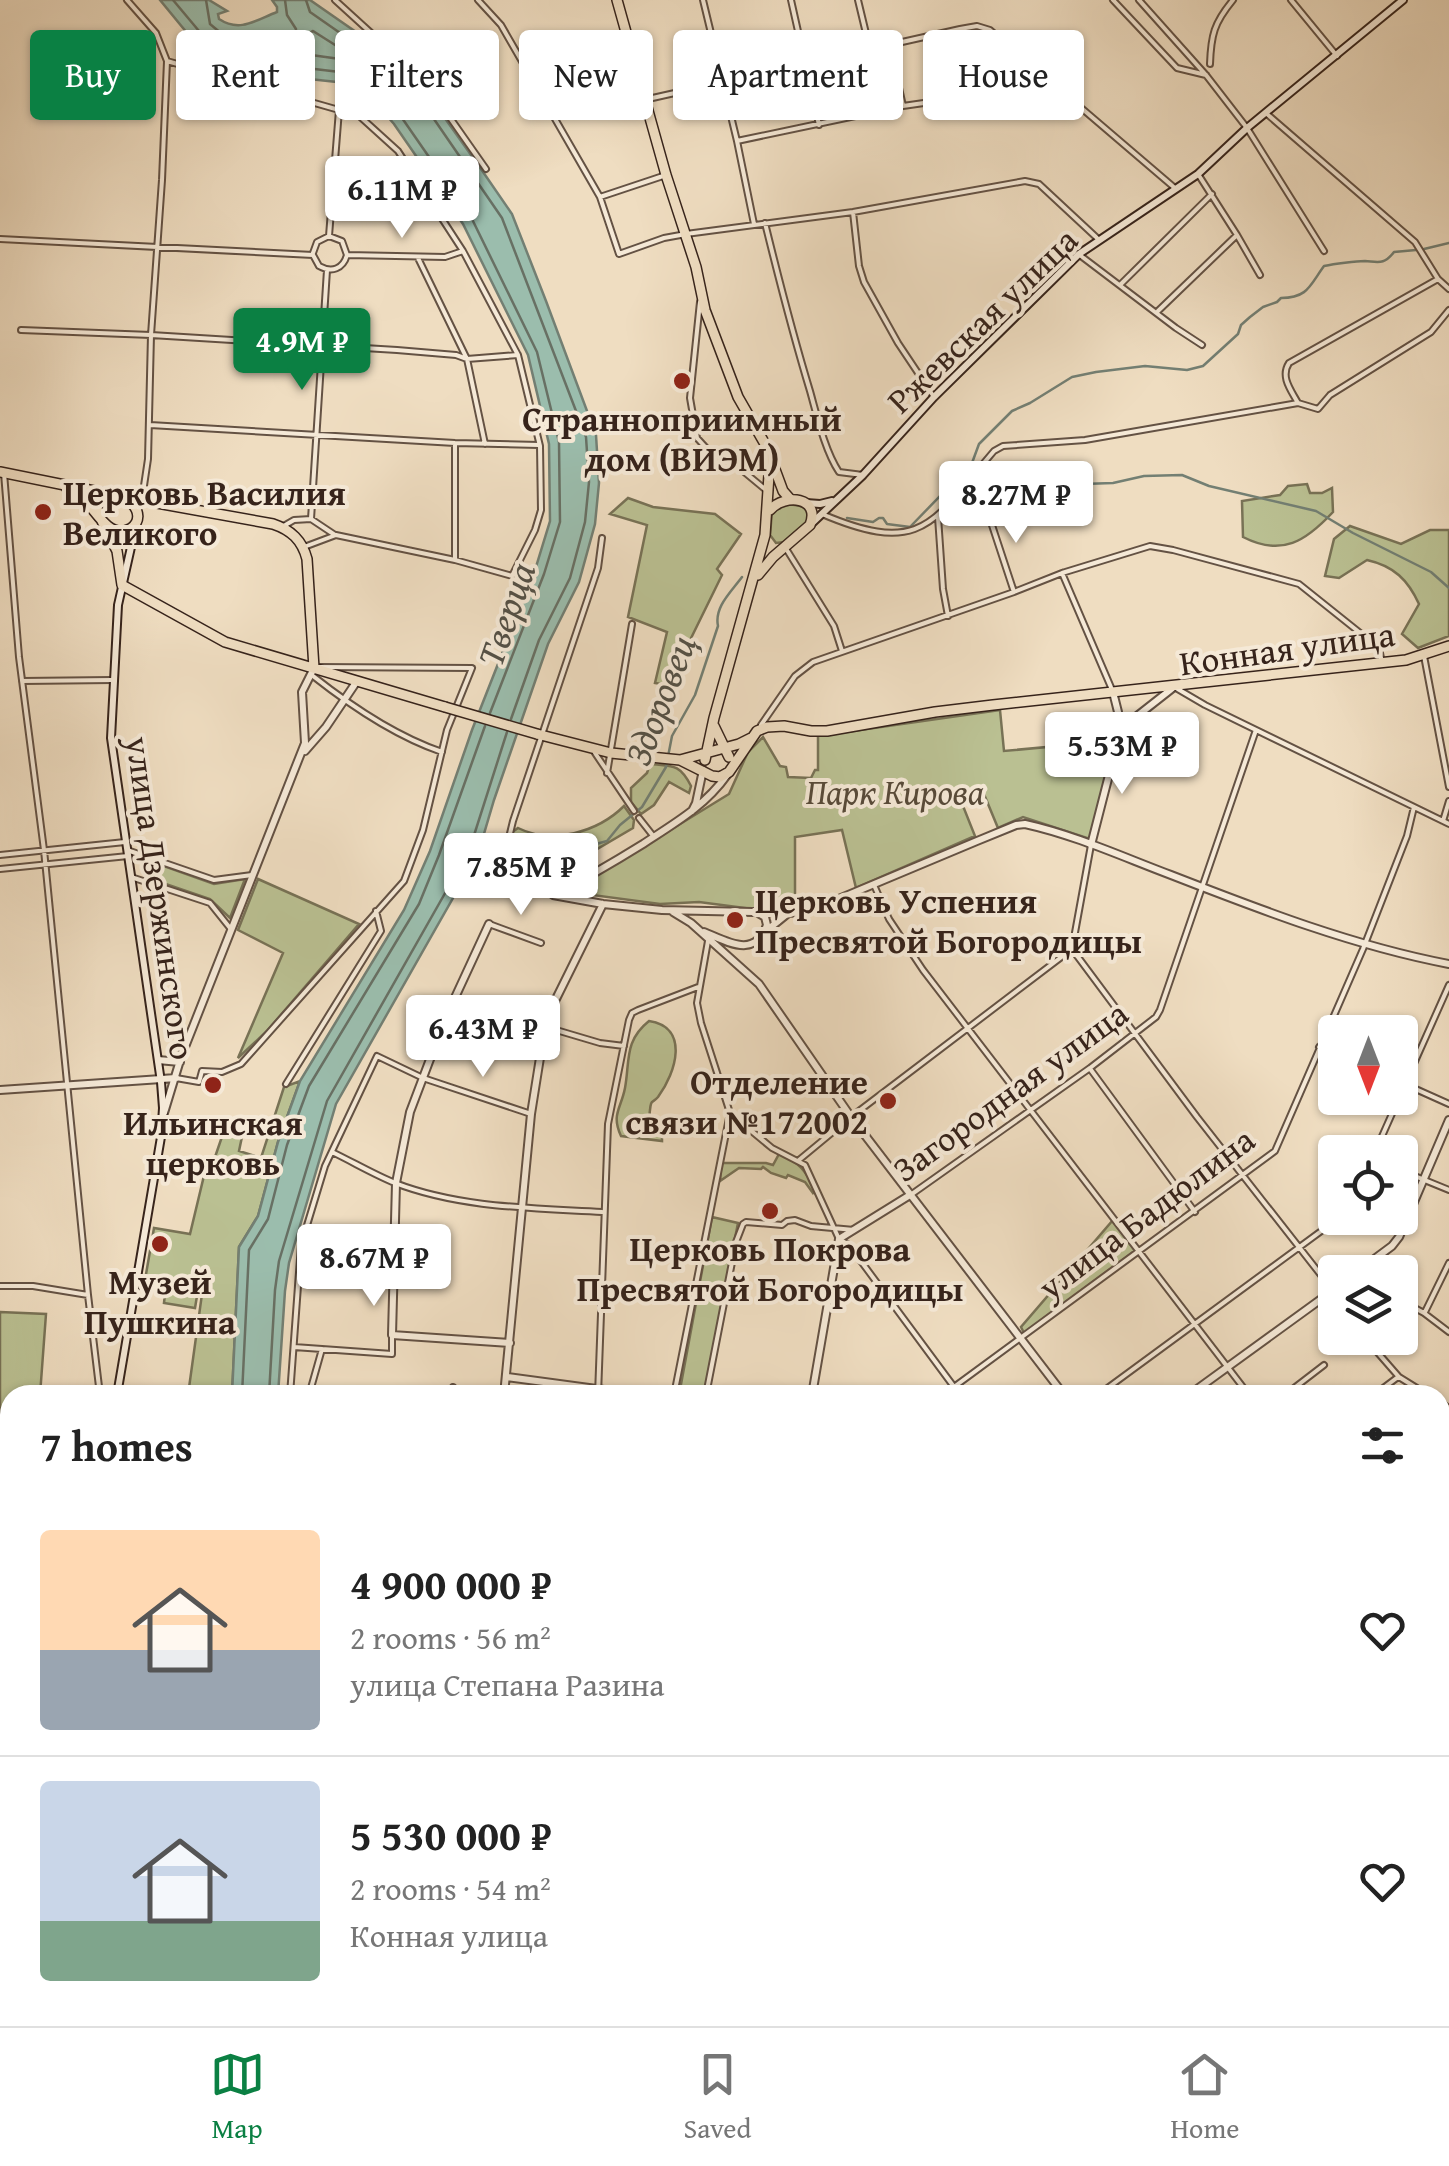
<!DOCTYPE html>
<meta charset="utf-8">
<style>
body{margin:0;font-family:"Gentium Book Plus",serif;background:#f2f2f2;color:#222;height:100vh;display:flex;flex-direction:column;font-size:38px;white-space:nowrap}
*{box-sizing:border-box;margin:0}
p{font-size:32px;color:#767676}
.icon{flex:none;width:55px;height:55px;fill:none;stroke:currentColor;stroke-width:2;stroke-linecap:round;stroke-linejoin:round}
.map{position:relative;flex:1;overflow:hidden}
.side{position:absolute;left:0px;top:1385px;width:1450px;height:642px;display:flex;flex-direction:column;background:#fff;border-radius:30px 30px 0 0;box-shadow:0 2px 8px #0004}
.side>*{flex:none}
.hud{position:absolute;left:30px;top:30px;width:1390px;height:90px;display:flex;gap:20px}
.needle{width:65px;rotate:180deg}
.buttons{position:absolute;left:1318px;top:1015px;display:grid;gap:20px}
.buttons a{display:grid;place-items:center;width:100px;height:100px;border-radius:10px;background:#fff;box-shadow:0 2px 8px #0004;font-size:50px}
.price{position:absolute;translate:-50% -85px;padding:0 22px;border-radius:10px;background:#fff;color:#222;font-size:32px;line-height:65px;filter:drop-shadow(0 2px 5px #0008)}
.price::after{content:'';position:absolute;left:50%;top:60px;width:30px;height:22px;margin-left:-15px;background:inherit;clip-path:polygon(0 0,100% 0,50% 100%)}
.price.on{background:#0b8043;color:#fff}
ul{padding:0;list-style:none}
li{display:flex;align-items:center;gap:30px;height:250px;padding:0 40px}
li+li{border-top:2px solid #e0e0e0}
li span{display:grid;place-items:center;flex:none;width:280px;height:200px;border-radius:10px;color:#555}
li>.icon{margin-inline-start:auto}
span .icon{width:120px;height:120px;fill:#fffc;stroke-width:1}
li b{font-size:42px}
h2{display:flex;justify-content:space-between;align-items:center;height:120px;padding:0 40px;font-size:42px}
.pill{padding:0 35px;border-radius:10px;background:#fff;box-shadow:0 2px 8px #0004;font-size:35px;line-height:90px}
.pill.on{background:#0b8043;color:#fff}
.tab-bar{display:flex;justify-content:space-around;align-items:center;height:140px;border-top:2px solid #e0e0e0;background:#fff;font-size:28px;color:#767676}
.tab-bar a{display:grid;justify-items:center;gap:5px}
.tab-bar .on{color:#0b8043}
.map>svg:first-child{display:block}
</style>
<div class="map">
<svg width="1449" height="2026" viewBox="0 0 1449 2026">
<rect width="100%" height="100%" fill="#efddc1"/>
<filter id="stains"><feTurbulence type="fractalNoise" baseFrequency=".002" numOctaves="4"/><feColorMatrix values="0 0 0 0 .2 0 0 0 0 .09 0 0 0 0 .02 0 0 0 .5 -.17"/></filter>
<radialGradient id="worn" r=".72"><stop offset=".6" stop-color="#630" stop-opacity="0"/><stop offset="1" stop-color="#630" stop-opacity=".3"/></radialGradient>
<path fill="#bac092" stroke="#787256" stroke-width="2.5" d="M1307,484L1310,493H1322L1332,488L1333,512C1306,541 1282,557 1243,537L1242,501L1280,495L1288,486Z
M628,498L653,507L715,514L741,534L717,569L722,575L668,685L655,683L667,632L628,617L647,525L610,514Z
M782,503L807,507L809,522L785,542L776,543L770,535L772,511Z
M1350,526L1401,544L1430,530H1449V636L1418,648L1402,634L1419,604C1408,580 1394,566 1367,560L1339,578L1325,576L1334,539Z
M1000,710L1004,751L1111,741V761L1090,839L1023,817L998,828L981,787L959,796L975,836L856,888L842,830L795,837V900H787V908L775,912L699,902L660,904L577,893L576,888L729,794L748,752L763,737L780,766L786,767L788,777L811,778L815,770H818V736Z
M650,764C673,766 680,764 691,786L689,793L669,782L654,805L641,814L631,802V788L647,773Z
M624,806L634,820L633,828L563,869L554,857L504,863L511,833L518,828C552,845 598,832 624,806Z
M147,860L214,884L245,879L230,918L210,899L148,878Z
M258,879L359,924L267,1031L238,1058L283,953L238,930Z
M649,1021C690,1027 676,1073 658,1097C652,1104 651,1099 650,1110C648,1120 656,1130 662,1138V1141L621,1136C611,1114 621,1109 625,1088C630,1061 624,1041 649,1021Z
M300,1081L278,1142L258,1216L239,1247L232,1395H188L202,1294L197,1296L195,1308L164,1303L166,1285L145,1280L154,1228L190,1234L208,1159L214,1160L226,1125L243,1132L239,1151L261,1158L284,1087Z
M779,1154C799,1161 806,1172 816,1190L813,1193L805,1182L788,1175L786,1178L771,1173L763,1167L761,1169L739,1168L720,1181L721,1163H766L773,1165Z
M712,1217L738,1223L704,1395H679Z
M1113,1220L1136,1250L1024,1333L1021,1327Z
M0,1312L46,1314L40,1395H10V1499H1L0,1512Z
M1449,1647V2026H1384L1379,2022L1359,2020L1358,2018H1440V1654Z"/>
<path fill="#9bbdad" stroke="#737f73" stroke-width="2.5" d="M160,0H209L227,11L218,14L219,19C240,33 256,20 277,12V7L272,0H310L402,64L432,100L481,169L512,214L546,301L596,435L599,483L595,524L579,582L548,644L494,800L478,854L336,1104L289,1263L285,1291L278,1395H232L239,1247L258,1216L278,1142L300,1081L404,910L430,851L472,730L535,570L550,521L549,444L528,355L463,224L394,124L367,93L346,83L245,72L197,45Z"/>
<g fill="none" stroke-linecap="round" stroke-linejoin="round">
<path stroke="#687064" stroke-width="2.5" d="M173,0L204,37L234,54H239L241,49L237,37L222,34L210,24L206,0
M285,0L287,15L296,29L295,37L289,44L258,54L256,62L348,73L374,86L402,118L472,219L537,352L559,442L560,522L544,574L490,713
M306,0L310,12L396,72L425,106L502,218L586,437L589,482L585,522L570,578L539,640L511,719
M313,31L343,50L344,58L340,59L304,54C301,49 308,33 313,31Z
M242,1395L249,1250L268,1219L287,1145L309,1086L419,904L439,855L485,726
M269,1395L275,1290L279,1261L327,1101L469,851L507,732"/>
<path stroke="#737f73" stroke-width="2.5" d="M1424,249L1449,243
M960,495L986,500L1003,499L1052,485L1113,483L1144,476L1182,475L1209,486L1316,511L1353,533L1431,572L1449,588
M940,498L953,495
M847,518L873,522L879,518H883L887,524L910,527L972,463L979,444L1012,411L1030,403L1072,377L1096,372L1145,366L1187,370L1203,366L1238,334L1241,325L1250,317L1263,307L1277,302L1281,298C1308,298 1310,285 1324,266C1334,264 1356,261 1365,261C1379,262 1384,265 1394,252L1416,250
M561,866L585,847L607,841L620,825L642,807L666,767L672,736L695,695L718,626C714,607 731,592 742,577
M1440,1752L1449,1753
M1364,2018L1363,2019L1374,2021L1377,2026"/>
<defs>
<path id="minor" d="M127,0L156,33L167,61L162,180L151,335L148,459L142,499
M335,0L425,82L486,169
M478,0L501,25L600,197L619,254L664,238L686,234L853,212L1025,181L1039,184L1097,238
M703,0L737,141L754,224
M791,0L819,125
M858,0L870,50
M1113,0L1177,68L1206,75
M1139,0L1206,75L1247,128L1324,251
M1291,0L1337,56
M890,47L903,106
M167,61L339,110L355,112L398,151L463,251L518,355L540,446L541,510L535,530L512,576L455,560L336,535L304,547
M1210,64C1211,35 1214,23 1233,0
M648,99L960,29L977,26L990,30L1176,189
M1267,114L1415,242L1438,279L1449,289
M737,141L903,106L1055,84
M1198,174L1237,235L1260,275
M600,197L666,175
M853,212L859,266L864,282L898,343L934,397
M765,223C779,280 793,335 810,391C817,416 825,451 839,472L863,475
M329,236L339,110
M0,239L313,255
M313,253L317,242L329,236L342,241L347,255
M313,255L319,266C332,273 343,269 347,255
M347,255L445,257L463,251
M1081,256L1176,328L1202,345
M418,258L467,359L485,444
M1120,285L1212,194
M700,302L690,398L697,438L708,450L731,461L766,490
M1158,311L1237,235
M21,330L151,335L397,350L456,355L467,359L518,355
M1298,403C1291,390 1280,377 1289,363L1438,279
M150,425L455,443L539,445
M4,473L19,657L44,850L88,1295L100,1395
M954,503L987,510L1014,592
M822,514C923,557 933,522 994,451L1003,446L1085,440L1298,403L1318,409L1330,395L1431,332L1449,310
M938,517L943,589L948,616
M311,519L327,270
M282,527L294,520L311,519L335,535
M785,547L834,626L842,651
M455,560V445
M1062,573L1113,692
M1424,656L1449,787
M313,676C351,706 395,736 442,752
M22,681L112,680
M1176,688L1205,705L1449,824
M761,725L795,676L813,662L1014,592L1062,573L1150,546L1173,550L1299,584L1379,648L1382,663
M595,753L634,811
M607,773L632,624
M639,818L654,837
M1443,821L1449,801
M127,850L214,880L252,875
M0,855L125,842
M0,869L128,856
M131,877L210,903L230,928
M498,883L513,821L598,568L602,538
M874,885L889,919L923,970L1249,1395
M489,924L541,943
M1072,949L1197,1117L1335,1293
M446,1017L543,1039
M546,1027L600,1043L624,1046
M1319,1047L1335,1054
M1091,1070L1195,1212
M176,1078L199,1082L202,1071L222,1072L241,1064L404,881L423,830L447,730L472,668L318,667
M1400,1082L1449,1104
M286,1084L381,931L376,911
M1400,1095L1449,985
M731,1114L772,1148L805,1165L839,1239L849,1245L960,1395
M332,1152C353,1162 373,1174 395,1183C460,1208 533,1208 602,1212
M1375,1152L1399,1098
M799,1160L851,1117L1072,949L1091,845
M1400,1170L1449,1190
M912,1194L1090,1068L1156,1017L1160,1010L1256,730
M301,1245L373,1262L394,1264
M0,1286H33L88,1295
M1400,1300L1424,1313L1449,1332
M1425,1312L1449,1263
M1365,1338L1399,1377L1428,1395
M294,1347L392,1354V1337
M290,1395L301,1245L325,1166L377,1056L423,1078L531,1114
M309,1395L322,1349
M452,1395L453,1387
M598,1395L608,1124L629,1020L632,1013L638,1010L698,987
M674,1395L730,1113L701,1023L697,1003L708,941
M706,1395L736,1242L743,1224L746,1222L782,1225L787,1221L795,1220L811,1226L854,1230
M943,1395L1275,1151L1363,949L1407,836L1414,807
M1098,1395L1339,1218
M1285,1395L1324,1365
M1374,1395L1398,1377
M1440,1402L1449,1408
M1440,1468L1449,1461
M1440,1578L1449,1583
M1440,1613L1449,1606
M1440,1817L1449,1818
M894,2018L895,2026
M1077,2018L1082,2026
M227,2026L228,2018
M383,2026V2018
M1067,2026L1069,2018"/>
<path id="tertiary" d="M1119,739L1132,720L1174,687
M305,751L326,727L357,681
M692,811L696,803L703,770
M1091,845L1118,740V712L1113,692
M553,895L603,904L662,910L805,913L977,841L1016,825L1025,824C1075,835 1123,857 1171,875C1261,910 1354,946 1449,964
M554,895C585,879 614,862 643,844C675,823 705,806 727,775
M673,912L691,923L759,984L851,1117L1064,1395
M489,924L446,1017L410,1112L396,1183L392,1335L510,1343
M766,931L787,914
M704,932C728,942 755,959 767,925L765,917L758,913
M158,1060L180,1062
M0,1090L176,1078
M164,1113L181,1057L305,743L302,692L314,668
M1357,1272L1392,1246L1399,1237L1449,1120
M507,1377L641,1395
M504,1395L531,1114L543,1039L552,1007L603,904
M812,1395L839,1239L910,1195
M1189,1395L1335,1289
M0,1570L10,1571
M611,2018L616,2026
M750,2018L753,2026
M1276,2018L1286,2026"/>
<path id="secondary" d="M806,503L820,504L832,501
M811,524L863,475L934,397L1079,254L1198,174L1247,128L1403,0
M117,1395L161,1137L163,1108L161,1082L111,738L118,605L136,525
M0,1808L10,1784"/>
<path id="primary" d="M617,0L666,175L696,267L705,310L738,397L765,444L770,460L765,535L714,718L705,760
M773,464L783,491L790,499
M0,472L109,494
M66,487C73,491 80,496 86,502C96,511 107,534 124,531C148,526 140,492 104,497L97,506C97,511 99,515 101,519L117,551L122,585L225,642L445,707
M129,498L273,524C291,530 302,540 307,559L314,668
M758,575L773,557L810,525C821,497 785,493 770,510
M714,726L729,757
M537,734L611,753L680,760L739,744L751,738
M680,760L712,776L720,777L729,772L757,731L767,727L784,726L811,731H827L935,712L993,705L1406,660L1449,646"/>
</defs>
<use href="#minor" stroke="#645244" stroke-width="8"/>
<use href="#tertiary" stroke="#645244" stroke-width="10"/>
<use href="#secondary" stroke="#36231b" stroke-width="10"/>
<use href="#primary" stroke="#36231b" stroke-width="12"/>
<use href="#minor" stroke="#f5e9d7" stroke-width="4"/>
<use href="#tertiary" stroke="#f5e9d7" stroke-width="6"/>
<use href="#secondary" stroke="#f5e9d7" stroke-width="6"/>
<use href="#primary" stroke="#efddc1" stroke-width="9"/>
<defs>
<path id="primary-bridge" d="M445,707L537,734"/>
</defs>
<use href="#primary-bridge" stroke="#36231b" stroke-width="12" stroke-linecap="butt"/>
<use href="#primary-bridge" stroke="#efddc1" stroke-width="9"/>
</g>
<g fill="#8f2418" stroke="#f5e9d7" stroke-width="4">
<circle cx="682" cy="381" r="10"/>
<circle cx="43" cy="512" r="10"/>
<circle cx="735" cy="920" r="10"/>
<circle cx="213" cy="1085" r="10"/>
<circle cx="888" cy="1101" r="10"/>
<circle cx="770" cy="1211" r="10"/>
<circle cx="160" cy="1244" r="10"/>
</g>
<g text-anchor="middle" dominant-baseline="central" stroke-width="8" stroke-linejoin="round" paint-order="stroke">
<g font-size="35" fill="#36231b" stroke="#f5e9d7">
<text transform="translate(982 320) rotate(-44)">Ржевская улица</text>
<text transform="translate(1287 648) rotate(-8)">Конная улица</text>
<text transform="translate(161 898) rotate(82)">улица Дзержинского</text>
<text transform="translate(1010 1091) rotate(-36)">Загородная улица</text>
<text transform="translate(1146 1213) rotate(-37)">улица Бадюлина</text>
</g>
<g font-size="35" font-weight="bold" fill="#36231b" stroke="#f5e9d7">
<text x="682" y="418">Странноприимный<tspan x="682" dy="40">дом (ВИЭМ)</tspan></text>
<text x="63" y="492" text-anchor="start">Церковь Василия<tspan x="63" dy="40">Великого</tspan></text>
<text x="755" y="900" text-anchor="start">Церковь Успения<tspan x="755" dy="40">Пресвятой Богородицы</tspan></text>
<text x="868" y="1081" text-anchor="end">Отделение<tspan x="868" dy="40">связи №172002</tspan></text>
<text x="213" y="1122">Ильинская<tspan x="213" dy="40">церковь</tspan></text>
<text x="770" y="1248">Церковь Покрова<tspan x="770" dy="40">Пресвятой Богородицы</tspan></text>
<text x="160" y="1281">Музей<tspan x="160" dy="40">Пушкина</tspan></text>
</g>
<g font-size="35" font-style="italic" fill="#574a39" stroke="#f5e9d7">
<text x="895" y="791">Парк Кирова</text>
</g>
<g font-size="38" font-style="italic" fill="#545147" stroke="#f5e9d7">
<text transform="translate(505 614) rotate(-71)">Тверца</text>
<text transform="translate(659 700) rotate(-69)">Здоровец</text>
</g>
</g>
<rect width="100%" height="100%" filter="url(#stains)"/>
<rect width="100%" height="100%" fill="url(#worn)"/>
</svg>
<div class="buttons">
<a><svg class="needle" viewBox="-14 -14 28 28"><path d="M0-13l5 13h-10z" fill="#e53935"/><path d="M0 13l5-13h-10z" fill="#767676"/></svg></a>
<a><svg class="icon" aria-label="locate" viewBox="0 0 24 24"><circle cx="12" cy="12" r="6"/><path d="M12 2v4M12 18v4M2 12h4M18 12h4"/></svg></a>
<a><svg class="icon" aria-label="layers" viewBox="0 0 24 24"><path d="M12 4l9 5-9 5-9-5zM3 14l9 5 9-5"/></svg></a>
</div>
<b class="price" style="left:402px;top:241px">6.11M ₽</b>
<b class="price on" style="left:302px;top:393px">4.9M ₽</b>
<b class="price" style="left:1016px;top:546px">8.27M ₽</b>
<b class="price" style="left:1122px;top:797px">5.53M ₽</b>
<b class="price" style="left:521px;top:918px">7.85M ₽</b>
<b class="price" style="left:483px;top:1080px">6.43M ₽</b>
<b class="price" style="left:374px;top:1309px">8.67M ₽</b>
<div class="hud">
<a class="pill on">Buy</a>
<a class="pill">Rent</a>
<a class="pill">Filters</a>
<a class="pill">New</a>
<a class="pill">Apartment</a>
<a class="pill">House</a>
</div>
<section class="side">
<h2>7 homes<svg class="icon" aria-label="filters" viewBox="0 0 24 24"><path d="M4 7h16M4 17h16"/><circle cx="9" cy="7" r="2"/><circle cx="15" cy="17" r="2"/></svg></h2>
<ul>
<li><span style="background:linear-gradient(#ffd9b3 60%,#9aa5b1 0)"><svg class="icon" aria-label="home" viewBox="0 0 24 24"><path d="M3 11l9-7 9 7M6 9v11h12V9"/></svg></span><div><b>4 900 000 ₽</b><p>2 rooms · 56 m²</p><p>улица Степана Разина</p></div><svg class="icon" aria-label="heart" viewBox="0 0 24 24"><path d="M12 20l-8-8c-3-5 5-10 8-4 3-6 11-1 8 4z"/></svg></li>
<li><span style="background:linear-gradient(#c9d6e8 70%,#7fa58c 0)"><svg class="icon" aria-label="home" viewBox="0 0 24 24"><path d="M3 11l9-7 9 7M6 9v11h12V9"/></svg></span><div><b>5 530 000 ₽</b><p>2 rooms · 54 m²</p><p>Конная улица</p></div><svg class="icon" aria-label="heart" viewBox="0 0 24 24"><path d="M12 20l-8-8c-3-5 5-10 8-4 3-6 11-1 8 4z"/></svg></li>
</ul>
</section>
</div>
<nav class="tab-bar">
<a class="on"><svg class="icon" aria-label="map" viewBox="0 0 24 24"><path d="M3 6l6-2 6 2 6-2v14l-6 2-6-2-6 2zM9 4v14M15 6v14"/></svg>Map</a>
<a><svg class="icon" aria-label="saved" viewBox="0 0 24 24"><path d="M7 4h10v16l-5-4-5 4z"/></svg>Saved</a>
<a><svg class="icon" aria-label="home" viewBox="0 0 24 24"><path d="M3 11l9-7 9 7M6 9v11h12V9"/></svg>Home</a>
</nav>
